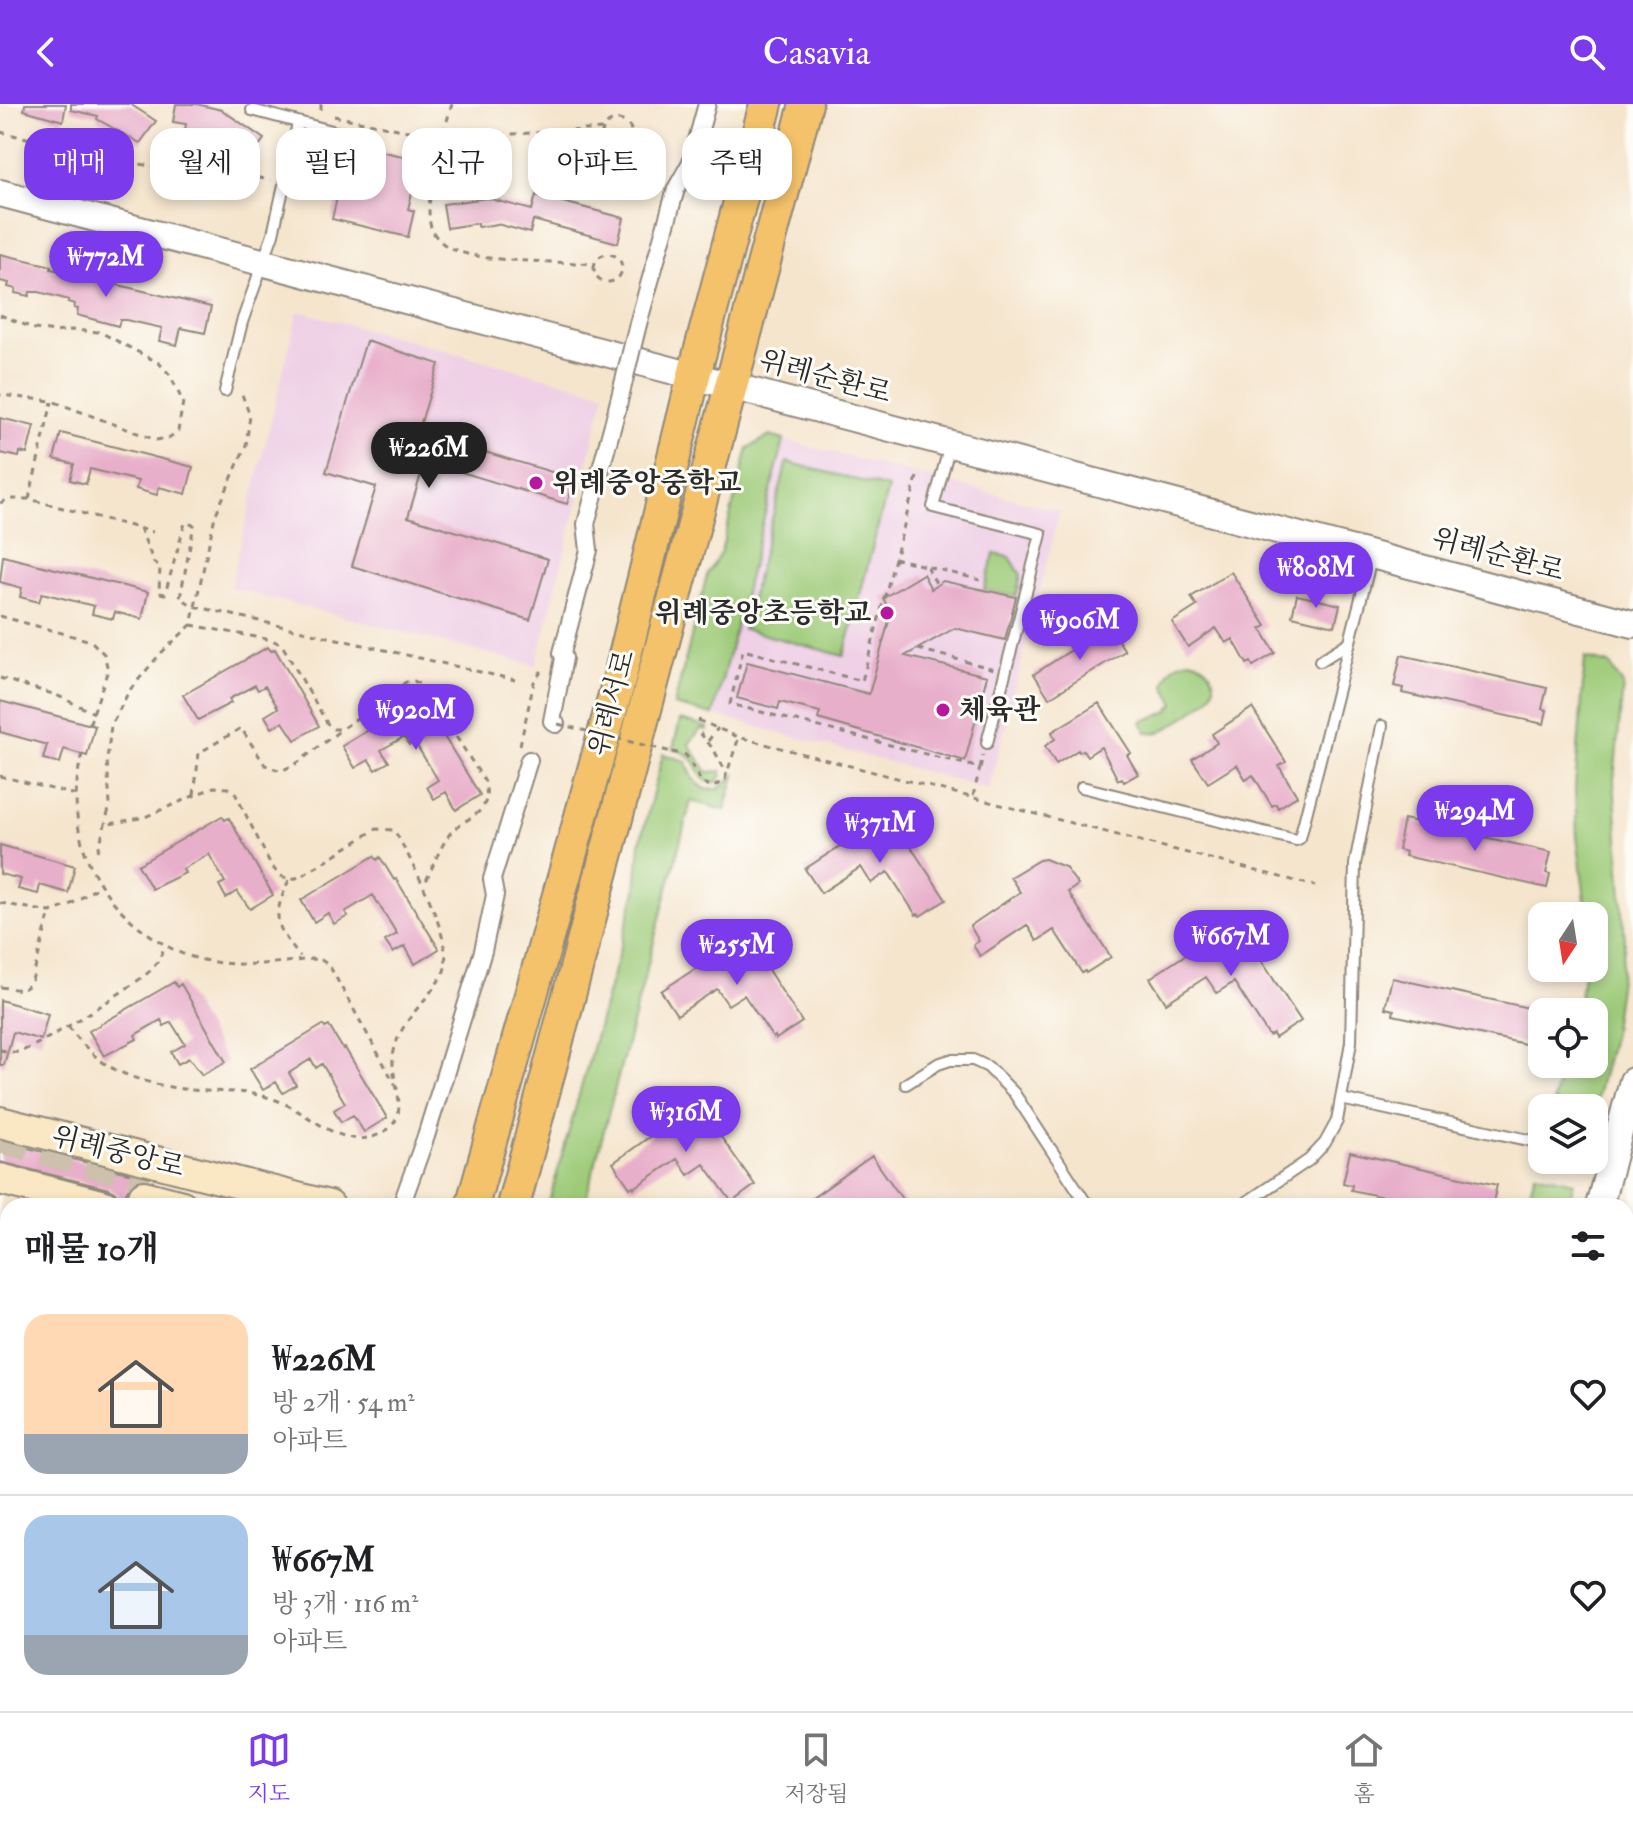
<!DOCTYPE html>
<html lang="ko">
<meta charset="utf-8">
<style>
body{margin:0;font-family:"IM FELL Double Pica","Noto Serif KR",serif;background:#f2f2f2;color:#202124;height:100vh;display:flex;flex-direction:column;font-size:30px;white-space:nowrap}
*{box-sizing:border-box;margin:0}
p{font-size:26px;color:#757577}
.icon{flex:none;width:44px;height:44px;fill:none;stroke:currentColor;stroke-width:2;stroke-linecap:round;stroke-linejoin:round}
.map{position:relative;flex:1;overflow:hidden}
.sheet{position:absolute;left:0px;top:1094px;width:1634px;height:514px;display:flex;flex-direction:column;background:#fff;border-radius:24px 24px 0 0;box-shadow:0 4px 12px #0003}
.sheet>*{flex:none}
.top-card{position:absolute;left:24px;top:24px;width:800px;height:72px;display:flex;gap:16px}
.needle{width:52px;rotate:192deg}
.tools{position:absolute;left:1528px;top:798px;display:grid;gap:16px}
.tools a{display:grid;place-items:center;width:80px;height:80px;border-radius:16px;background:#fff;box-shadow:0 4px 12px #0003;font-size:40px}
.price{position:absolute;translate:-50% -68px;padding:0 18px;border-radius:28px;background:#7c3aed;color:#fff;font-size:26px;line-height:52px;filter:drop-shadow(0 2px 4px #0008)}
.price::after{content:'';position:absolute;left:50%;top:48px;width:24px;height:18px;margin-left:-12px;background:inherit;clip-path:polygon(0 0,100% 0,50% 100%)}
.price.current{background:#222;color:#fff}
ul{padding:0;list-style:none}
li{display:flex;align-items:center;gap:24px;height:200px;padding:0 24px}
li+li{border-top:2px solid #e0e0e0}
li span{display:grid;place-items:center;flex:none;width:224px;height:160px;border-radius:24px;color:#555}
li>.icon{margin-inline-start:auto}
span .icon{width:96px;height:96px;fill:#fffc;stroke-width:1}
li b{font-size:34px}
h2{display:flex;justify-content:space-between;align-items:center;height:96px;padding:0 24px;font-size:34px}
.pill{padding:0 28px;border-radius:24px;background:#fff;box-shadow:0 4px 12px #0003;font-size:28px;line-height:72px}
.pill.current{background:#7c3aed;color:#fff}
header{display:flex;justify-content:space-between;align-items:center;height:104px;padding:0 24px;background:#7c3aed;color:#fff;font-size:36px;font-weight:600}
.tabs{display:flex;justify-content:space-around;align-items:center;height:112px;border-top:2px solid #e0e0e0;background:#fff;font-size:22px;color:#757577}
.tabs a{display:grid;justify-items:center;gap:4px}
.tabs .current{color:#7c3aed}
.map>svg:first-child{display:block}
</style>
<header><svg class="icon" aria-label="back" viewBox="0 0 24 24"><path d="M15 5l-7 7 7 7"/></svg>Casavia<svg class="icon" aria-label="search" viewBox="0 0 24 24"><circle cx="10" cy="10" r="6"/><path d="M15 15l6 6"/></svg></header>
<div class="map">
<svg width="1633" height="1607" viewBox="0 0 1633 1607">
<rect width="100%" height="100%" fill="#fdfcf7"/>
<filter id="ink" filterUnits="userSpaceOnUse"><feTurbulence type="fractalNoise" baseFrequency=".0125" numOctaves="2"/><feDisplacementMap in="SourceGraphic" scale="16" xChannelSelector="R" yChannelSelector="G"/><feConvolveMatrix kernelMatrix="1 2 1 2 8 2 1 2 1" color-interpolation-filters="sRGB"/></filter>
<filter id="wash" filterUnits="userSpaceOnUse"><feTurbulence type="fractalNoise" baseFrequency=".006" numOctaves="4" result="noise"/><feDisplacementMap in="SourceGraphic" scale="32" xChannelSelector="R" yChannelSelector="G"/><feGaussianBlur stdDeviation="1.8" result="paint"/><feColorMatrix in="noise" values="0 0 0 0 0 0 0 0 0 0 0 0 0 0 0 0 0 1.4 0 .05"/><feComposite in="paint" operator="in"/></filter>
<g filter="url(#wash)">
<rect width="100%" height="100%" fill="#f5e5cd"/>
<path fill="#efd0e6" d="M298,207L605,289L536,562L230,484Z
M784,336L1060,407L989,685L713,611Z"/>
<path fill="#9dcb78" stroke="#647b52" stroke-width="2" d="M770,332L784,336L713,611L674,601L707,471L721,448L748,344Z
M787,358L888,384L844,552L743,525Z
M994,450L1010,453L1021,471L1016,493L984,486Z
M1585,554L1609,560L1623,581L1614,676L1625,837L1612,933L1594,1004H1573L1553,998L1563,960H1594V908H1577L1584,864H1594V812H1587L1577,732L1575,685Z
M1190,556C1207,559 1221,575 1210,593C1206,599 1169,625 1160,628C1156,629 1151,628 1147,628L1141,618L1167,608L1175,600L1165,582C1167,567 1174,558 1190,556Z
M680,616L708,623V626L701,625L689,640L707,668L722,667L721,673L715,679C692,678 707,653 673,645Z
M663,650L686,657L694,676L705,685H718L735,671L725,706L691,697L584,1102H548L636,787L640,739Z
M1535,1069L1574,1078L1568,1102H1526Z"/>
<g id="blocks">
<path fill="#e8afca" d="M25,0H66L63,17L24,6Z
M71,0H130L156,17L140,39L97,15L98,12L71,6Z
M176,0H196L222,6L264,35L248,57L221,38L185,26L186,20L173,18Z
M375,46L420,56L408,105L414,107L408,133L332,115L341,76L331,78L326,53Z
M536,91L624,114L618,139L533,116L530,129L497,120L478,123V119L447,124L443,100L487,94L532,106Z
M0,150L52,162L51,165L211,203L205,229L181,224L177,241L159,237L162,224L126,216H120L118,222L77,211L78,205L74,204L75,200L68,198L69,196L39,188H30L29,192L15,189L16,185L8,183L9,179L0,177Z
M366,237L439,260L418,328L575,375L567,400L425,357L408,413L548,455L530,516L352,462L376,383L326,368Z
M0,314L34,322L27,350L20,348L19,353L0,349Z
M61,329L193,363L186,390L159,383L157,391L136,385L138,377L90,365L86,380L70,376L74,360L54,355Z
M3,452L148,488L142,515L115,508L113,515L92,510L94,502L42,489L39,498L20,493L22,484L0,478Z
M1231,468L1266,522L1261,525L1275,549L1253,562L1251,558L1247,560L1233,535L1226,539L1216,524L1188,543L1172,518L1197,502L1191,493Z
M923,470L931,485L943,477L1016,493L1005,536L955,524L905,552L987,572L965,657L818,615L820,608L780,598L778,605L737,594L747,558L869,590L891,509L883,494Z
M1297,491L1340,501L1335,522L1292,512Z
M1109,522L1125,547L1049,594L1034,570Z
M268,543L271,547L275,545L319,622L295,636L283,618L272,624L265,612L278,604L265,582L258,586L255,581L229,595L231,599L198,616L183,591Z
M1401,551L1547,584L1542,605L1547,606L1544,620L1402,589L1403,584L1394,582Z
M0,597L95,622L87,652L64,645L60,659L43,655L47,641L0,628Z
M415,598L418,602L421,599L435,622L437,621L480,691L456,706L446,688L434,695L427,683L438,676L414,637L409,641L404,633L381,646L389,658L375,666L369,656L355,664L342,642Z
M1099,599L1131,649L1127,651L1138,670L1124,678L1122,674L1118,676L1101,643L1087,652L1083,646L1079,648L1078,646L1056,660L1045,642L1055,635L1052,628Z
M1252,604L1286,658L1279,662L1297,692L1278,704L1276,700L1272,702L1253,671L1246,676L1237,661L1208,679L1192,655L1217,639L1212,630Z
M889,710L946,796L920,812L918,810L916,811L888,768L871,779L861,763L821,789L805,765Z
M222,712L225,716L229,714L273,791L250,805L237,787L226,794L219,781L225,778L209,750L183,765L185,769L152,785L138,761Z
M1404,715L1551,748L1546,769L1550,770L1547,784L1405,752L1406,748L1398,746Z
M0,741L75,762L68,789L40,781L38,790L18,785L21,775L0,770Z
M374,752L377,756L380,753L394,776L396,775L439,845L415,860L405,842L393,849L385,837L397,830L373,791L345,808L348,812L334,820L328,809L314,818L301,796Z
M1045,755L1065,763L1078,781L1068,788L1111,853L1086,869L1085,867L1082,869L1054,826L1037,837L1027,821L980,852L973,841L979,837L970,822L1020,788L1010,773L1039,756Z
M1236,818L1301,917L1275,934L1273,930L1269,932L1234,878L1217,889L1206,873L1166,899L1150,874Z
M746,832L802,918L776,935L775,932L773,934L744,891L728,901L717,885L677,911L661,887Z
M1392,874L1538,906L1533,927L1538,928L1534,942L1393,911L1394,906L1385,904Z
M174,878L177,883L181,880L226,958L202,971L189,954L178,960L171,948L185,940L171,918L164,922L161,916L135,931L137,935L104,952L89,927Z
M0,896L48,910L41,936L13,928L4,961H0Z
M323,921L325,924L329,922L343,945L345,944L387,1014L364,1028L353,1011L341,1018L334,1006L345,999L322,960L316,964L311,955L289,969L296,981L283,989L276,978L263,986L250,965Z
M697,999L755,1081L732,1098L704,1060L688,1071L677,1055L634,1084L633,1082L630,1084L613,1059Z
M0,1037L148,1074V1075H139L131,1080L126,1088L130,1102H121L117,1090L109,1085L0,1058Z
M1350,1048L1497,1081L1492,1102H1426L1351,1086L1352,1081L1343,1079Z
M872,1052L907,1102H801Z"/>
</g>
</g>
<g filter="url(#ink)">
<use href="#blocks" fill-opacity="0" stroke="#90887c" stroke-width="2"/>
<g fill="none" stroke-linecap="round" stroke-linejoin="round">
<path stroke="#cdc0ad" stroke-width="30" stroke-dasharray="30 15" stroke-linecap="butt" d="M0,1034L149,1074
M1595,1600L1611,1607"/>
<defs>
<path id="service" d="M252,6L347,31
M225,287L242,218L273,130L298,19
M950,341L933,403L1041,430L987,639
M1320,557L1350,538
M1082,683L1296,736L1300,734L1372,451
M906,980L938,960L950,956H973L988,963L1014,989L1088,1102
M1341,995L1542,1039
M1241,1102L1309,1056L1325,1039L1337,1017L1351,938L1355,760L1382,622
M911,1600L917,1607
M1054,1600L1070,1607
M930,1607L935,1600
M980,1607L982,1600"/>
<path id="pedestrian" d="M638,220L676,85L691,58L707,0
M556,620L552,617L564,554L562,549L589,446L586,420L616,309
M401,1102L426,1032L483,847L495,791L492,775L529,656
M284,1607L286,1600"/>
<path id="tertiary" d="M0,89L1633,520
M1599,1102L1633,977
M1461,1607L1463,1600"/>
<path id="secondary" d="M0,1018L329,1102
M0,1075L104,1102
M144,1092L182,1102
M1626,1581L1633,1584
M1534,1600L1550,1607"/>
<path id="primary" d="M472,1102L618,580L694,271L766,0
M513,1102L806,0
M341,1607L343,1600
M381,1607L383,1600"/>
</defs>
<use href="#service" stroke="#90887c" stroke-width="14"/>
<use href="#pedestrian" stroke="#90887c" stroke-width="20"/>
<use href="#tertiary" stroke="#90887c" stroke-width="30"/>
<use href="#secondary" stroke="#90887c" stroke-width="34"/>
<use href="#primary" stroke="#90887c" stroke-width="36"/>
<path stroke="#90887c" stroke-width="3" stroke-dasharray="6 6" stroke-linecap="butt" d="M321,0V10
M452,0C444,27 421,102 432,126C436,135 446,143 455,146C485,159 559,157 595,160
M334,12L442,34L603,25
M602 31a15 15 0 1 1 30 0a15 15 0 1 1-30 0Z
M0,28L167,66L189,61L270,76
M594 164a14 14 0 1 1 28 0a14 14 0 1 1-28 0Z
M0,211L35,225L55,228L71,226L100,228L159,259L170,271L183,298L178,327L169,334L156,336L52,297L0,291
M917,373L862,577L743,546L730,600L980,664L983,651
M29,395L52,298
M0,399L9,395H29L153,428
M140,424L154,459L160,462L159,489L165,490L185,419L194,421L180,494L194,502L515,576
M894,454L980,476
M927,463L937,481
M0,512L91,537L104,550L108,566L89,621
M191,521L272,536L282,541L327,619L333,625H342L406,578L414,577L424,582L485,678C493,714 465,710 449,731C439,745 432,765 424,781
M918,545L994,565
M0,574L56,591L94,609
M698,616L738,633L1315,782
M700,629L714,646L727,670
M708,637L718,624
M520,641L534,578L545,562
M672,648L686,651L702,679L714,683L725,675L739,633
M82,650C64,720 88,786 146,828C160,838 173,847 189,852C228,865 271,860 311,855L321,856L329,861L395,980
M0,672L76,691
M194,691L199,649L241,624L265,661L281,667L296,660L342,625
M973,692L980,664
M98,747L110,701L107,656L111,622L129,587L160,550L191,521L215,412L246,341L250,312L240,285
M289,776C272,814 274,820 300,853
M0,799L50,808L68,802L100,782
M0,883L22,886L31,880L50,808
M68,922C81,939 97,957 116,966C138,977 168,984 192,986C223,989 245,985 276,996C312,1009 345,1052 385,1027C412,1011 391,978 393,954C396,923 418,906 435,882C438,878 442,872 444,867C455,837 410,753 394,726L376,725L300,773C285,777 280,773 271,761L235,689L228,684L214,683L145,713L105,721
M0,946C6,947 13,949 18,948C36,945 135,881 150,867C158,859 161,852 165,841
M0,1252L8,1253
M0,1306H8
M0,1334L8,1328
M0,1410L8,1412
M0,1436L8,1432
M0,1451L8,1453
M0,1561L8,1563
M102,1600L128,1607
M165,1600L169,1607
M870,1600L889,1607
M1018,1600L1036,1607
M1424,1600L1427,1607
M55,1607L57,1600
M209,1607L220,1600
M586,1607L595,1600
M643,1607L652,1600
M848,1607L849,1600
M1000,1607L1001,1600"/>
<use href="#service" stroke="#fff" stroke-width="10"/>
<use href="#pedestrian" stroke="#fff" stroke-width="16"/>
<use href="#tertiary" stroke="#fff" stroke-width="26"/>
<use href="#secondary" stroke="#fae7c3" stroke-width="30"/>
<use href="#primary" stroke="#f3c26a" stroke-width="32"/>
<defs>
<path id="pedestrian-bridge" d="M616,309L638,220"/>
</defs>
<use href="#pedestrian-bridge" stroke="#90887c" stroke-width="20" stroke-linecap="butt"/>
<path stroke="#90887c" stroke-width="3" stroke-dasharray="6 6" stroke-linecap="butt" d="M558,620L672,648"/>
<use href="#pedestrian-bridge" stroke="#fff" stroke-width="16"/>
</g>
</g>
<g fill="#b5179e" stroke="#fdfcf7" stroke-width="3">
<circle cx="536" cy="379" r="8"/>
<circle cx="887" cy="509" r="8"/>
<circle cx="943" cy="606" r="8"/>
</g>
<g text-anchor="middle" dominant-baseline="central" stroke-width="6" stroke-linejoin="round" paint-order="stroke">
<g font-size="28" fill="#2b2b2b" stroke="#fdfcf7">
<text transform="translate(825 273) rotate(15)">위례순환로</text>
<text transform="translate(1498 451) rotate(15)">위례순환로</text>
<text transform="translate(612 599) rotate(-75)">위례서로</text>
<text transform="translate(118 1048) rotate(14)">위례중앙로</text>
</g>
<g font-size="28" font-weight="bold" fill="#2b2b2b" stroke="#fdfcf7" text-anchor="start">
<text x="552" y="379">위례중앙중학교</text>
<text x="871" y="509" text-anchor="end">위례중앙초등학교</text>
<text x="959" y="606">체육관</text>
</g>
</g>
</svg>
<div class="tools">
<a><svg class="needle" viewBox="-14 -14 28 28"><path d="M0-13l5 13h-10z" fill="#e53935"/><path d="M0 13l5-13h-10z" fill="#757577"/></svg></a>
<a><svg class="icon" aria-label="locate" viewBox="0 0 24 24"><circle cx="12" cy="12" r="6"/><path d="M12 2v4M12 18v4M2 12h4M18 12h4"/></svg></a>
<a><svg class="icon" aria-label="layers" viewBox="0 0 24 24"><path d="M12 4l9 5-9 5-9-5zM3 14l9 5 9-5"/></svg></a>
</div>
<b class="price" style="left:106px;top:195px">₩772M</b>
<b class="price current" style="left:429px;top:386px">₩226M</b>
<b class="price" style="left:1316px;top:506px">₩808M</b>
<b class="price" style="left:1080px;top:558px">₩906M</b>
<b class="price" style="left:416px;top:648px">₩920M</b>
<b class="price" style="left:1475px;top:749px">₩294M</b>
<b class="price" style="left:880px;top:761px">₩371M</b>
<b class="price" style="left:1231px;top:874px">₩667M</b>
<b class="price" style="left:737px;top:883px">₩255M</b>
<b class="price" style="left:686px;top:1050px">₩316M</b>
<div class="top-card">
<a class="pill current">매매</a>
<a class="pill">월세</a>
<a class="pill">필터</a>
<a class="pill">신규</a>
<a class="pill">아파트</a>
<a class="pill">주택</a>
</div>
<section class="sheet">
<h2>매물 10개<svg class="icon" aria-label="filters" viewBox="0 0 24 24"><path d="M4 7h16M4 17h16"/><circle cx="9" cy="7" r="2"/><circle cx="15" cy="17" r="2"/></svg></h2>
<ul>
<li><span style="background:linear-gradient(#ffd9b3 75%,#9aa5b1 0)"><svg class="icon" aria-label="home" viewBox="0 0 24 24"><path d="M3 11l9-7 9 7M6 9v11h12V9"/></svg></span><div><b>₩226M</b><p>방 2개 · 54 m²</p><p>아파트</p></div><svg class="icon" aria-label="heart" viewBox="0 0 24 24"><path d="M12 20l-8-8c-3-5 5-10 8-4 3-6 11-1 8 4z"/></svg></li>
<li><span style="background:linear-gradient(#a9c7e8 75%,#9aa5b1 0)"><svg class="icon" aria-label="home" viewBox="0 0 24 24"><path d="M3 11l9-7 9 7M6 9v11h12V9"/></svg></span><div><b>₩667M</b><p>방 3개 · 116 m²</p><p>아파트</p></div><svg class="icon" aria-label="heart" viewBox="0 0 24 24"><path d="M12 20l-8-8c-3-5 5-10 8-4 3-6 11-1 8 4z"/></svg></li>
</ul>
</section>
</div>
<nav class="tabs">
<a class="current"><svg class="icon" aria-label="map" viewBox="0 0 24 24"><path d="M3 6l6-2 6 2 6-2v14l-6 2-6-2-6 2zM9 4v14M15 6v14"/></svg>지도</a>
<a><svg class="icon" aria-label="saved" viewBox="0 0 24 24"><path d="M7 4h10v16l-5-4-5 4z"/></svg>저장됨</a>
<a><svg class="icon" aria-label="home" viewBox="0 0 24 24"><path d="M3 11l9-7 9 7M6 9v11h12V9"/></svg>홈</a>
</nav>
